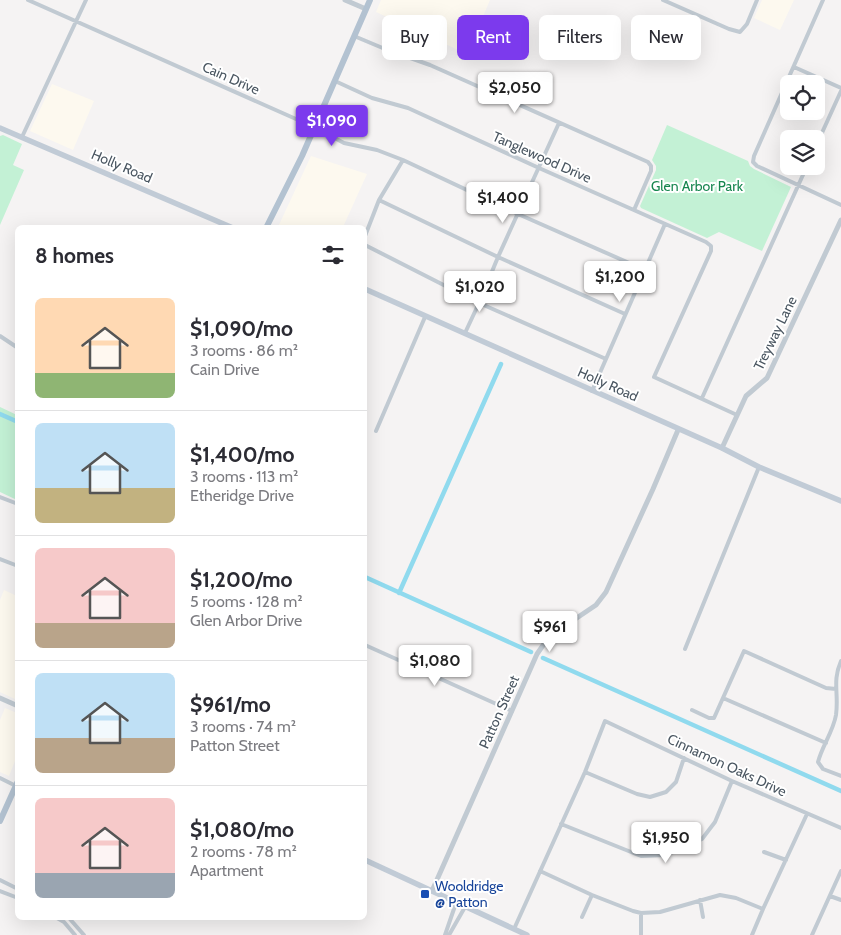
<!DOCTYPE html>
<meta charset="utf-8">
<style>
body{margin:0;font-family:Cabin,sans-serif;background:#f2f2f3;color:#2b2b33;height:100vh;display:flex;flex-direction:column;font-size:19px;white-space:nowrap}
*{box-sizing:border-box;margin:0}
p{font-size:16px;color:#7c7c81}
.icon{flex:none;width:28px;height:28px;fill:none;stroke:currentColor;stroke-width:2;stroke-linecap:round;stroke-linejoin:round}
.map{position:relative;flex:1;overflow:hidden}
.panel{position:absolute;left:15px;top:225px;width:352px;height:695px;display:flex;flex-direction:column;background:#fff;border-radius:8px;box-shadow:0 5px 20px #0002}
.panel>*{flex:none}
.banner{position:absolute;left:382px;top:15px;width:382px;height:45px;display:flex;gap:10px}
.buttons{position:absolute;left:780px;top:75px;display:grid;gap:10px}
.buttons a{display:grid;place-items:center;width:45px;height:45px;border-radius:8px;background:#fff;box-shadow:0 5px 20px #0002;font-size:25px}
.price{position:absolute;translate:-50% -42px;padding:0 11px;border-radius:5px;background:#fff;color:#222;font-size:16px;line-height:32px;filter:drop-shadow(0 1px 2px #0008)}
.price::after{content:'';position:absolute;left:50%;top:30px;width:15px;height:11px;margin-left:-8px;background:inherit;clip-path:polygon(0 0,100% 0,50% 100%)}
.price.active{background:#7c3aed;color:#fff}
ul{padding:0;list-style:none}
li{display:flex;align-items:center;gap:15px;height:125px;padding:0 20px}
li+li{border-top:1px solid #e1e1e2}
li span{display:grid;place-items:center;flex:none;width:140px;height:100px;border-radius:8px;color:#555}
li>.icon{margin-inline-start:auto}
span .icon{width:60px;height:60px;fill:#fffc;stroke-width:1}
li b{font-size:21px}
h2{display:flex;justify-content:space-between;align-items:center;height:60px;padding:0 20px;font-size:21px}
.chip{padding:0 18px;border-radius:8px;background:#fff;box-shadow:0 5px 20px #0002;font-size:18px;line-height:45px}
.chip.active{background:#7c3aed;color:#fff}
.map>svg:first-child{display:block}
</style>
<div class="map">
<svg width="841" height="935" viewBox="0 0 841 935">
<rect width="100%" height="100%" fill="#f5f3f3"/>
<path fill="#fdf9ef" d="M381,0H490L467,54L376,12Z
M762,0H794L780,30L754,18Z
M52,84L94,101L73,150L30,131Z
M311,156L367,174L343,227H278Z
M4,590L17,596V700L0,692V600Z
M5,708L17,713V756L9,776L0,772V720Z"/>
<path fill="#c3f1d5" d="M667,125L748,161L750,166L754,169L791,187L762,251L719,232L707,238L641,208L640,206L656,170V166L652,160Z
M3,135L22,144L13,165L24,170L0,225V136Z
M0,407L17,415V500L0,492Z"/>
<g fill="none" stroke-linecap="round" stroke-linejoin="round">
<path stroke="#90daee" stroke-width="4.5" d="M0,414L18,422
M365,577L531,652
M399,593L501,364
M543,658L841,791"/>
<path stroke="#c1cad2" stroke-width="4" d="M28,0L314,127L344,143L377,150L403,160L518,214L645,270
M663,0L729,29L740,32L747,24L757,0
M823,0L754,156L753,162L757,166L841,205
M354,36L385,49L430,65L648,162L651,166V171L634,210
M794,67L841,88
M335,81L372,98L408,108L539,168L706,242L711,246V251L654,377L737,415
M22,137L86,0
M816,146L841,91
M379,200L498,257L625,314
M365,236L379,200L403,160
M365,245L479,303L606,359
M465,333L479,303L498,257L559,123
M0,336L18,348
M592,391L665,224
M702,398L807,166
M376,431L425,317
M0,497L18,504
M0,559L18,566
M365,645L512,711
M685,649L759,467
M841,661C832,681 839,694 836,715C833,732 822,746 818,762L823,769L841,776
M723,698L826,743
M692,710L709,718H714L744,651L826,688L836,689
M585,772L637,794L650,797L666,792L676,782L684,758
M0,778L16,786
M561,824L641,856L666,855L702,839L715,822L732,781
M764,852L786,860
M540,871L592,895L633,911L641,913L660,912L720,895L736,898L763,909
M0,880L18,889
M0,891L18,898
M830,896L841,900
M700,900L703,917
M582,917L592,895
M57,918L64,922L75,935
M69,918L84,935
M514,929L585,772L605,721L732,781L841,828
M445,935L456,903
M449,935L465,907
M641,935V913
M752,935L763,909L807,814
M812,935L841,871"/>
<path stroke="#c1cad2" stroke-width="5" d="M345,0L366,9
M722,448L746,396L767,378L841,220
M0,698L18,706
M432,891L537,654L546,641L550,636L596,605L606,592L653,489L678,430"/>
<path stroke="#c1cbd6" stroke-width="5.5" d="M0,128L233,228
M365,289L722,448L759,467L841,501
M365,860L527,935"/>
<path stroke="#b3c2d1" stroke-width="6" d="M266,228L302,156L370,0
M0,821L18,781"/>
</g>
<rect fill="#1a4fb4" stroke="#fff" stroke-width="2" x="420" y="889" width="10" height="10" rx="2.5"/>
<g text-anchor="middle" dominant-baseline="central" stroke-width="4" stroke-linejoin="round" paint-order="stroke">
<g font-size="14" fill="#4a5661" stroke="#fff">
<text transform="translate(231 78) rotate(24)">Cain Drive</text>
<text transform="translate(542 157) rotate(24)">Tanglewood Drive</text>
<text transform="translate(122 166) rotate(23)">Holly Road</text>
<text transform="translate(775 333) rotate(-64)">Treyway Lane</text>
<text transform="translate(608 384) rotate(24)">Holly Road</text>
<text transform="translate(499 712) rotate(-66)">Patton Street</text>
<text transform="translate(727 765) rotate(25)">Cinnamon Oaks Drive</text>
</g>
<g font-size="14" fill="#17864f" stroke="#fff">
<text x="697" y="186">Glen Arbor Park</text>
</g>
<g font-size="14" fill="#164399" stroke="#fff" text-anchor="start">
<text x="435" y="886">Wooldridge<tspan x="435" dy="16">@ Patton</tspan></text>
</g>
</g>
</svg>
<div class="buttons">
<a><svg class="icon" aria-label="locate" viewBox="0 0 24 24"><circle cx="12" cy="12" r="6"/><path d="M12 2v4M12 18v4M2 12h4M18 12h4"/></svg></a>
<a><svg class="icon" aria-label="layers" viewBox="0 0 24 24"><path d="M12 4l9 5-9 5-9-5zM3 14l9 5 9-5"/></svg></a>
</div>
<b class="price" style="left:515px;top:114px">$2,050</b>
<b class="price active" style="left:332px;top:147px">$1,090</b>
<b class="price" style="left:503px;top:224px">$1,400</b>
<b class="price" style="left:620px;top:303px">$1,200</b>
<b class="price" style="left:480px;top:313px">$1,020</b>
<b class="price" style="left:550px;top:653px">$961</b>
<b class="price" style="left:435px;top:687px">$1,080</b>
<b class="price" style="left:666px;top:864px">$1,950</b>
<div class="banner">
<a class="chip">Buy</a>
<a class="chip active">Rent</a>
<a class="chip">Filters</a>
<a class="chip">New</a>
</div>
<section class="panel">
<h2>8 homes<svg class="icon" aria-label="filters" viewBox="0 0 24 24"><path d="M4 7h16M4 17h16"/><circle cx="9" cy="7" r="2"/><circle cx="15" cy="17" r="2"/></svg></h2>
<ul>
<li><span style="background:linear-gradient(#ffd9b3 75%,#8fb573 0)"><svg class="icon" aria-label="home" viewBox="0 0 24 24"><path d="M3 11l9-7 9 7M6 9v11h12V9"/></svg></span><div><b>$1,090/mo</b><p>3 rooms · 86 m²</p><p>Cain Drive</p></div></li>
<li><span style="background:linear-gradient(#bfe0f5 65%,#c2b280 0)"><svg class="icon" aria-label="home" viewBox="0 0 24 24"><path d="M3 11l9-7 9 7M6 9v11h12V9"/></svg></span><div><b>$1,400/mo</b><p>3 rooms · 113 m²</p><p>Etheridge Drive</p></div></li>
<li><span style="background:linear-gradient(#f6c9c9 75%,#b9a48a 0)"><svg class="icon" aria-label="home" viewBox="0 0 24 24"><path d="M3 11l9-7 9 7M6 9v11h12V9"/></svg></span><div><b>$1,200/mo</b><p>5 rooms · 128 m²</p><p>Glen Arbor Drive</p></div></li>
<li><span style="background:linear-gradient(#bfe0f5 65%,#b9a48a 0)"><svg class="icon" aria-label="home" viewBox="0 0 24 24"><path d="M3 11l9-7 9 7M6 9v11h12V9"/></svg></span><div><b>$961/mo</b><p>3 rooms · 74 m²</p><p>Patton Street</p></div></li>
<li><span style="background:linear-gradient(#f6c9c9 75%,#9aa5b1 0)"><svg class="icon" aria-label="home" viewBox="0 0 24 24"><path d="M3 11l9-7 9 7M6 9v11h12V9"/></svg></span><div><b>$1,080/mo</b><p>2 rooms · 78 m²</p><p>Apartment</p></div></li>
</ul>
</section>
</div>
